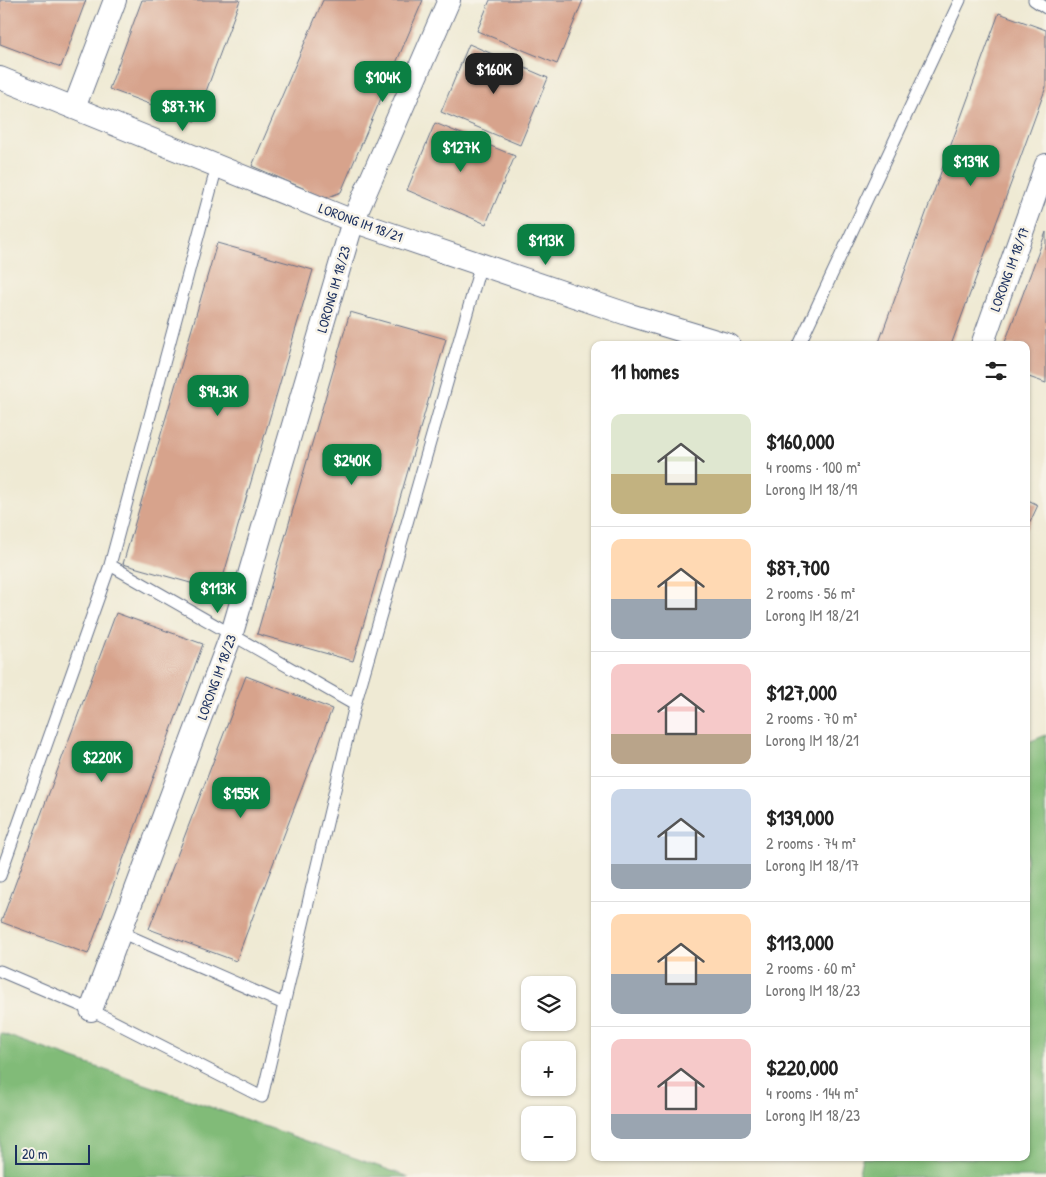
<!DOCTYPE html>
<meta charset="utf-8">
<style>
body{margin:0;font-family:"Patrick Hand",sans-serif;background:#f2f2f2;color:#222;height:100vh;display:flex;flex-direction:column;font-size:19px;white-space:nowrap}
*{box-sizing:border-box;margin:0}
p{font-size:16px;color:#767676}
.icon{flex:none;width:28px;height:28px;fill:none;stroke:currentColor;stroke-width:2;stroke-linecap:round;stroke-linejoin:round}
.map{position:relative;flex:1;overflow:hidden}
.sheet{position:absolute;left:591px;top:341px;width:439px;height:820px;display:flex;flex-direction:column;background:#fff;border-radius:10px;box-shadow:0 1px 4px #0004}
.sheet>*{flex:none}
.buttons{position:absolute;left:521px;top:976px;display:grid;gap:10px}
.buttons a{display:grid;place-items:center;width:55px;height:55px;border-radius:10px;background:#fff;box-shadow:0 1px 4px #0004;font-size:25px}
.scale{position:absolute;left:15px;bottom:12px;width:75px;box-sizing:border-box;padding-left:5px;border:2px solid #1b2f5e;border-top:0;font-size:14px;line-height:18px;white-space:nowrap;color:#1b2f5e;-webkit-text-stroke:4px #f7f3e8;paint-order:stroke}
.price{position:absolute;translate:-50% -42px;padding:0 11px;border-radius:10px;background:#0b8043;color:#fff;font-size:16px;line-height:32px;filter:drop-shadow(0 1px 2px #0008)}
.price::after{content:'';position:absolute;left:50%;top:30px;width:15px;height:11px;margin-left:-8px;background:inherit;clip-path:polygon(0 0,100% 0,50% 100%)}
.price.selected{background:#222;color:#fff}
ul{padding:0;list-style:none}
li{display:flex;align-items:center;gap:15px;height:125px;padding:0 20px}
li+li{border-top:1px solid #e0e0e0}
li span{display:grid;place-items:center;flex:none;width:140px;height:100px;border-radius:10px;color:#555}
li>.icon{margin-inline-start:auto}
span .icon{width:60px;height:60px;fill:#fffc;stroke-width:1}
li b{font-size:21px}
h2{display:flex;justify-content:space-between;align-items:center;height:60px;padding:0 20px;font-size:21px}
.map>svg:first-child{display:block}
</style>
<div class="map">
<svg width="1046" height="1177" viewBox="0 0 1046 1177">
<rect width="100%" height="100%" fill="#f7f3e8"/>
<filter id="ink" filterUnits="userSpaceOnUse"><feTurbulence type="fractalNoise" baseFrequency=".02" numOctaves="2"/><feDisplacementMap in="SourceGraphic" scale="10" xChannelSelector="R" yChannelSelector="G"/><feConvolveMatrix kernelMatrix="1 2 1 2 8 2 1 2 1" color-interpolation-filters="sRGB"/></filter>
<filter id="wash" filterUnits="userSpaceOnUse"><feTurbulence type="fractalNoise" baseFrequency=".0096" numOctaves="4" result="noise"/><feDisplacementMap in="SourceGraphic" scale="20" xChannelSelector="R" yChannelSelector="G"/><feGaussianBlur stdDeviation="1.12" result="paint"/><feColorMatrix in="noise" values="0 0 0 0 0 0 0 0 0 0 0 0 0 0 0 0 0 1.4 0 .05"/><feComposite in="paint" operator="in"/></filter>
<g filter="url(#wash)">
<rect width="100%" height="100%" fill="#efead4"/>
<path fill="#81bb78" stroke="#4e756b" d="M1046,735V1177H858L862,1158H1026V743Z
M0,1033L409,1177H0Z"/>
<g id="blocks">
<path fill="#d7a38c" d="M0,0H86L61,67L0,44Z
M142,0H240L195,121L109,89Z
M323,0H423L341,192L326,198L252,166Z
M490,0H583L557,64L477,31Z
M999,13L1046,30V87L1017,167L951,345H878Z
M469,44L548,78L520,145L441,112Z
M435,123L515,156L486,224L407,190Z
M1046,232V383L1026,376V345H1004Z
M217,243L313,270L219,591L123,564Z
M350,312L446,339L353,661L257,634Z
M1026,499L1038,505L1026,531Z
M116,613L203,644L88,954L1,922Z
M246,676L332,709L236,961L149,929Z"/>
</g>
</g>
<g filter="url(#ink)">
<use href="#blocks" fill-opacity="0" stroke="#657087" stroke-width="1"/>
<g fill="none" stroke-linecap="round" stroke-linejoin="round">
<defs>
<path id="service" d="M1034,0L1046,8
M799,345L960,0
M110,565L355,705
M0,876L110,565L217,166
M120,932L284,1004
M0,971L91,1010L262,1097L355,705L481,264"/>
<path id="minor" d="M0,78L353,221L630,315L729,345
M74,108L115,0
M982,345L1046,165
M91,1010L232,633L353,221L449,0"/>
</defs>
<use href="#service" stroke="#657087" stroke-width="13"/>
<use href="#minor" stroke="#657087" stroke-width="24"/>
<use href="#service" stroke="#fff" stroke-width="11"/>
<use href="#minor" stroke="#fff" stroke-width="22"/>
</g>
</g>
<g text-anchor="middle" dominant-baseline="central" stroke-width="5" stroke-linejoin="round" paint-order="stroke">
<g font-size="14" fill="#1b2f5e" stroke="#f7f3e8">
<text transform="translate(361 222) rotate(20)">LORONG IM 18/21</text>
<text transform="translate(1009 269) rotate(-70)">LORONG IM 18/17</text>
<text transform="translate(333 289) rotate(-74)">LORONG IM 18/23</text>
<text transform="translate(216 677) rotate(-70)">LORONG IM 18/23</text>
</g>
</g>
</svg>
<div class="buttons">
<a><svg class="icon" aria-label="layers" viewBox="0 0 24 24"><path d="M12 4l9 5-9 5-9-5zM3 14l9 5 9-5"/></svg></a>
<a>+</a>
<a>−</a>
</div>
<div class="scale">20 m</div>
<b class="price selected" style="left:494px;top:95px">$160K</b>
<b class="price" style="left:383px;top:103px">$104K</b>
<b class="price" style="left:183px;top:132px">$87.7K</b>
<b class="price" style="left:461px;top:173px">$127K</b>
<b class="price" style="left:971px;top:187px">$139K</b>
<b class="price" style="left:546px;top:266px">$113K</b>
<b class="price" style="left:218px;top:417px">$94.3K</b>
<b class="price" style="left:352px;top:486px">$240K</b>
<b class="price" style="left:218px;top:614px">$113K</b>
<b class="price" style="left:102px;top:783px">$220K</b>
<b class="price" style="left:241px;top:819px">$155K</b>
<section class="sheet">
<h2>11 homes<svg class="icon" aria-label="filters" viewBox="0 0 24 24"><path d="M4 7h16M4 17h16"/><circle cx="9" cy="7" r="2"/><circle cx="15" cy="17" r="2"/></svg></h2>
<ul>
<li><span style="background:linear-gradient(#dfe7d0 60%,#c2b280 0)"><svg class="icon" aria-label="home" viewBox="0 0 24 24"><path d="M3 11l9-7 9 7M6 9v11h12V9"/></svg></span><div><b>$160,000</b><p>4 rooms · 100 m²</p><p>Lorong IM 18/19</p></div></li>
<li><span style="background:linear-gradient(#ffd9b3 60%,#9aa5b1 0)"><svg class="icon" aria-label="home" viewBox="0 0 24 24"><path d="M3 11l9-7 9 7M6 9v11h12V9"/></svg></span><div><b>$87,700</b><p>2 rooms · 56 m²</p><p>Lorong IM 18/21</p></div></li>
<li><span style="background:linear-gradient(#f6c9c9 70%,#b9a48a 0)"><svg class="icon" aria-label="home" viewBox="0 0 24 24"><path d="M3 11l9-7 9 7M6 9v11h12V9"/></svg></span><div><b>$127,000</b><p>2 rooms · 70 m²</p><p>Lorong IM 18/21</p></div></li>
<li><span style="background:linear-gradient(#c9d6e8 75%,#9aa5b1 0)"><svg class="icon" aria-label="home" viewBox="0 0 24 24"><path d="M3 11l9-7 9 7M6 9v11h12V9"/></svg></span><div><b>$139,000</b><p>2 rooms · 74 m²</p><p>Lorong IM 18/17</p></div></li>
<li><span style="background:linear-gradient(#ffd9b3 60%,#9aa5b1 0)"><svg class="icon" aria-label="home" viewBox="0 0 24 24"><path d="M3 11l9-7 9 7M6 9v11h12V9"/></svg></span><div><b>$113,000</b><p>2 rooms · 60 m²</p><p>Lorong IM 18/23</p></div></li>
<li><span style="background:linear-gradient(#f6c9c9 75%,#9aa5b1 0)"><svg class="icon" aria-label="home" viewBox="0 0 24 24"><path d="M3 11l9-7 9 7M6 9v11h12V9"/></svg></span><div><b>$220,000</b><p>4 rooms · 144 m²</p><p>Lorong IM 18/23</p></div></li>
</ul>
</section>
</div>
